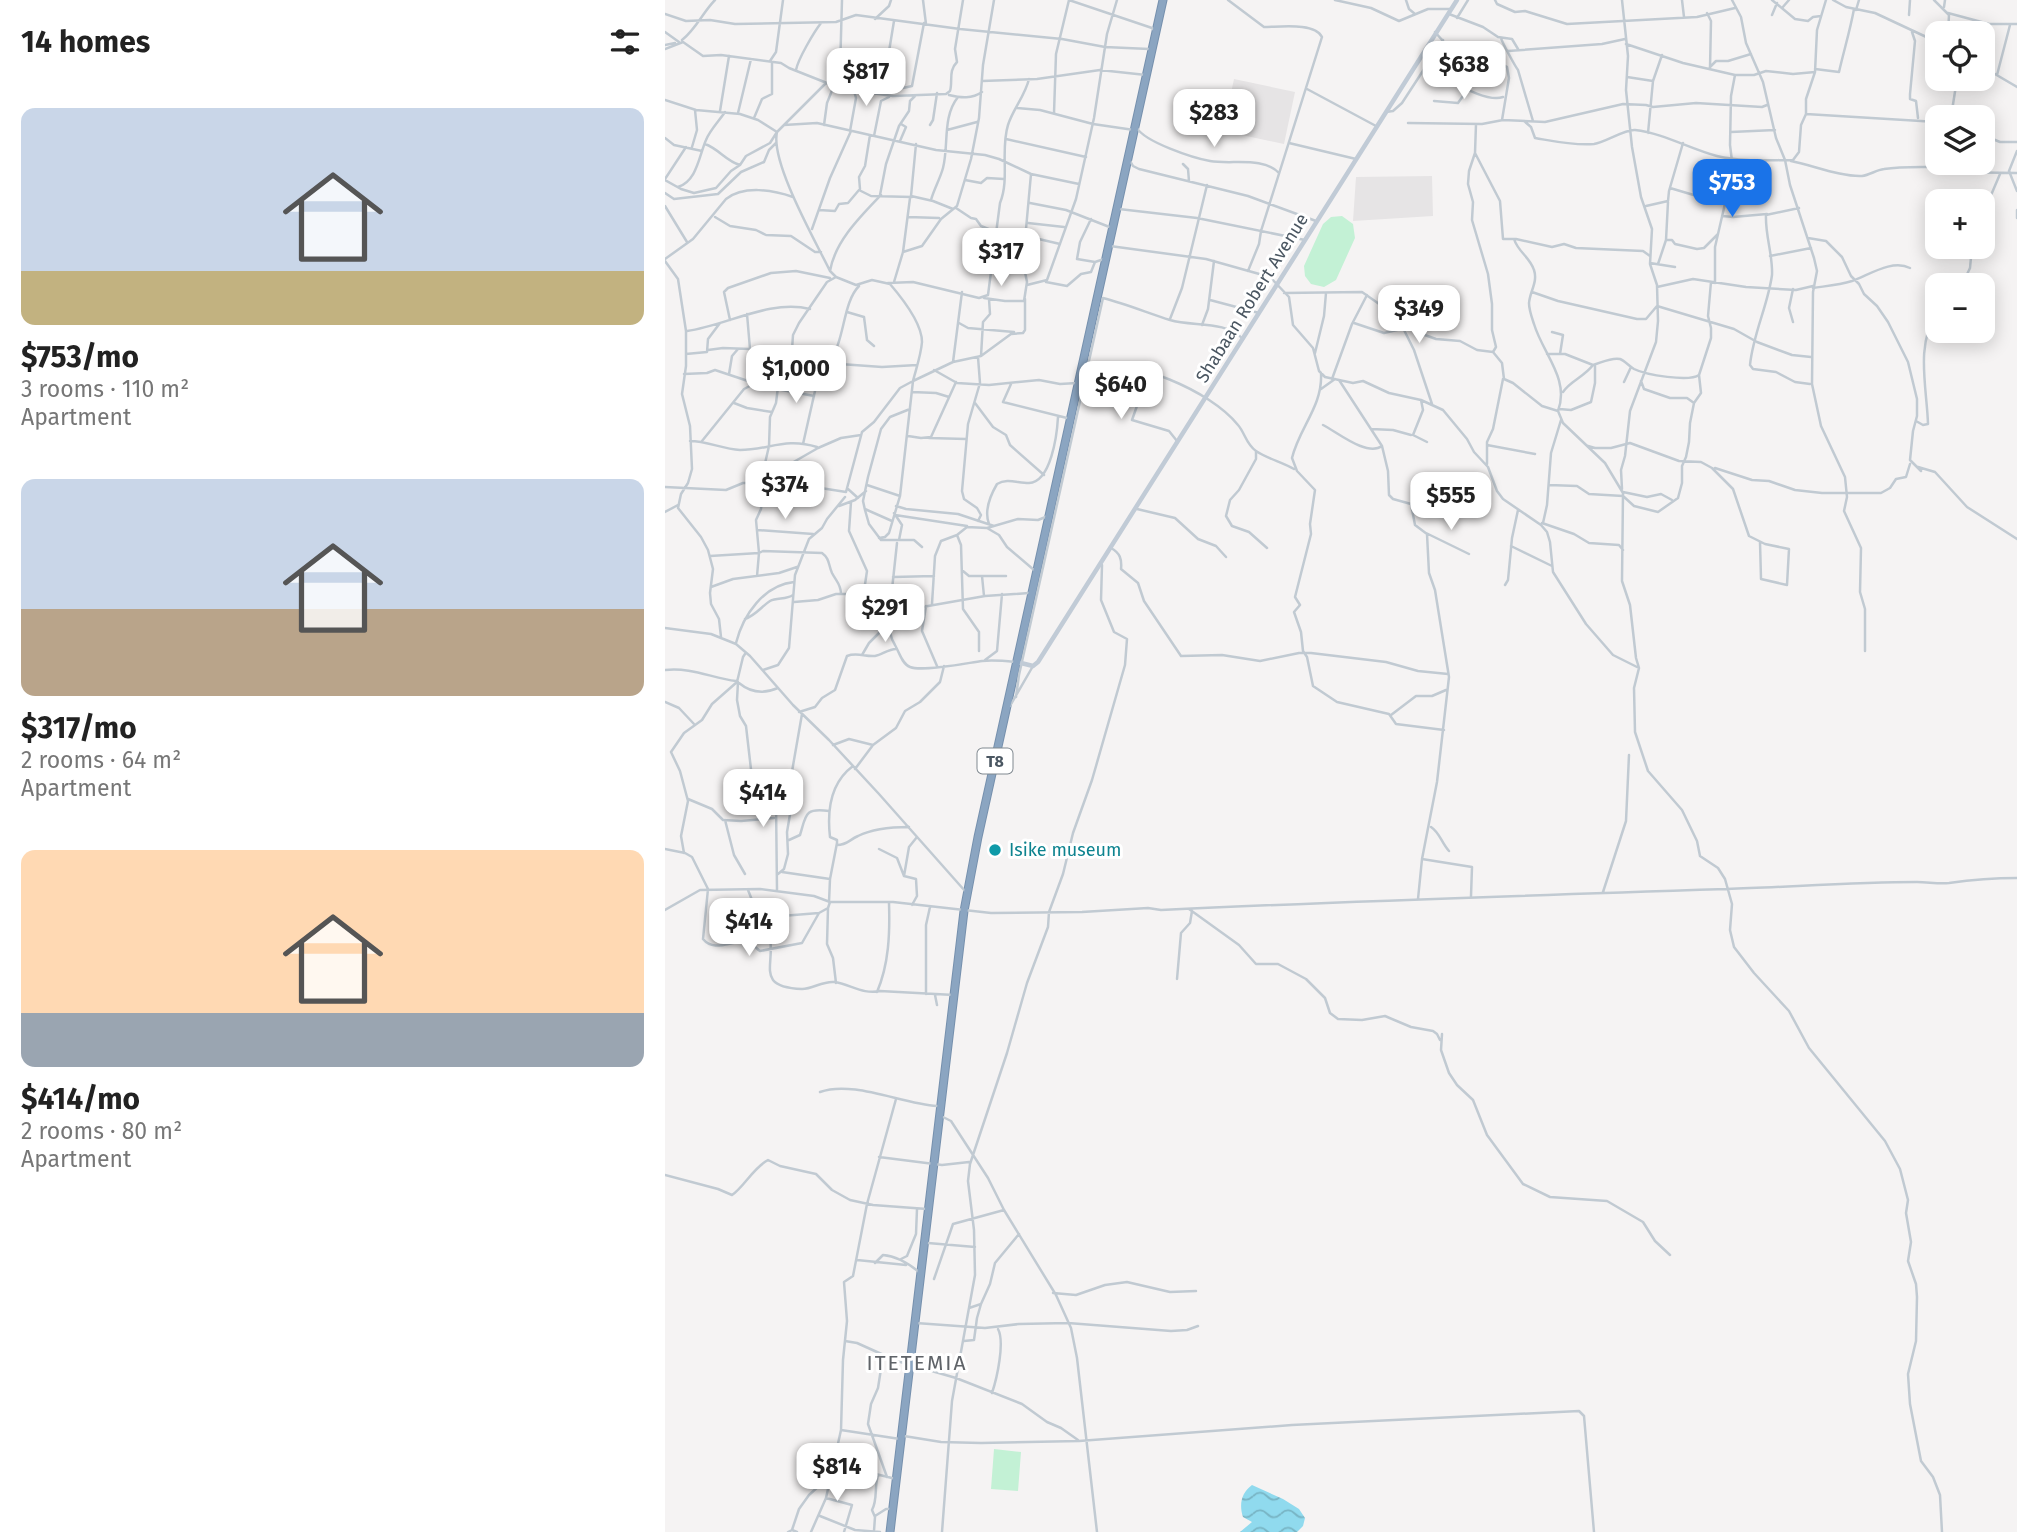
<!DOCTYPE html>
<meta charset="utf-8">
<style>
body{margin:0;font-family:"Fira Sans",sans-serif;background:#f2f2f2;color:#222;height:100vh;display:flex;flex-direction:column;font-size:26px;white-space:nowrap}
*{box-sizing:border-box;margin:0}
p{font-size:23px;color:#767676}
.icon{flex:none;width:38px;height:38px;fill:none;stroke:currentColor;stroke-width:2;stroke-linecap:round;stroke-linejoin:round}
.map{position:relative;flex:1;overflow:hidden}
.side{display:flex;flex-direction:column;background:#fff;width:665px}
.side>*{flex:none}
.buttons{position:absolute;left:1260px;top:21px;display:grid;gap:14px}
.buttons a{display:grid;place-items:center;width:70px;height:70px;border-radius:14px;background:#fff;box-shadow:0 4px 18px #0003;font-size:35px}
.price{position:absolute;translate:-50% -60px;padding:0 16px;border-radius:14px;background:#fff;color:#222;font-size:23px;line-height:46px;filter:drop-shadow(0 2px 4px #0008)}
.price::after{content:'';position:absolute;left:50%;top:42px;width:21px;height:16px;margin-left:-10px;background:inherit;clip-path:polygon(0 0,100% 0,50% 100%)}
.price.selected{background:#1a73e8;color:#fff}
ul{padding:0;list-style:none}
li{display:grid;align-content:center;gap:14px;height:371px;padding:0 21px}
li span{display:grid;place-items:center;height:217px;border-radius:14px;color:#555}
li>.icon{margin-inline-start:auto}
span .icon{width:126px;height:126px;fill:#fffc;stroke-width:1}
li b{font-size:30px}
h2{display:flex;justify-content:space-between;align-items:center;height:84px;padding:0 21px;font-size:30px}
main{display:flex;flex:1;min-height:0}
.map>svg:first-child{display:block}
</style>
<main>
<section class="side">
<h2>14 homes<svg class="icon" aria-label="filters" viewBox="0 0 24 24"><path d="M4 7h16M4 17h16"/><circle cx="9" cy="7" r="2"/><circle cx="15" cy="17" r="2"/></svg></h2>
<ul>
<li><span style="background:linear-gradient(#c9d6e8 75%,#c2b280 0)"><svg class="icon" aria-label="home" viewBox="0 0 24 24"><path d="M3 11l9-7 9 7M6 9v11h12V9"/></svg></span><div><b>$753/mo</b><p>3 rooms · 110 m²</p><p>Apartment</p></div></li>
<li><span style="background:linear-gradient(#c9d6e8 60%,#b9a48a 0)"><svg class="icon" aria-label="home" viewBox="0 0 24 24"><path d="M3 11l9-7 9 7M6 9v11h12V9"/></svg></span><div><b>$317/mo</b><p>2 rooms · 64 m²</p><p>Apartment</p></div></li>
<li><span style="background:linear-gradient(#ffd9b3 75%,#9aa5b1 0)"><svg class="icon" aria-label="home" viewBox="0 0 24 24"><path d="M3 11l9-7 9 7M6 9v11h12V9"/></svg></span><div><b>$414/mo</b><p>2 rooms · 80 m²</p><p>Apartment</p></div></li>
</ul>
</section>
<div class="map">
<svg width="1352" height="1532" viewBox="0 0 1352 1532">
<defs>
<pattern id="water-waves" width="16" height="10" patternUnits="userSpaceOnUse" patternTransform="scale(1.75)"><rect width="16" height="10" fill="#90daee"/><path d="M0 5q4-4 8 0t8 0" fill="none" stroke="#78b4c4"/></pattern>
</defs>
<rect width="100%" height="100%" fill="#f5f3f3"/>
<path fill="#e6e4e5" d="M569,79L630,92L619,144L558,131Z
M767,176L768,216L688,221L691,177Z"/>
<path fill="#c3f1d5" d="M677,216L688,224L690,238L671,280L659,287L646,284L640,276L639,266L658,224L666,217Z
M329,1449L356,1452L353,1491L326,1489Z"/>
<path fill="url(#water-waves)" d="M587,1485L618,1499L634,1509L640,1518L638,1526L632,1532H575L587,1522L578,1517C574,1505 576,1493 587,1485Z"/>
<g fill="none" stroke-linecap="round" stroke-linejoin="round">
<defs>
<path id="highway" d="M225,1532L299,911L313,837L498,0"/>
</defs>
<use href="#highway" stroke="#7690ad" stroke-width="9"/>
<path stroke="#c1cad2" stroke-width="2.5" d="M258,0L261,24
M404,0L487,28L489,30
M563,0L599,27C614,27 650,22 657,37L596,231L594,244L583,271
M670,0L706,8L734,21L763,9H787
M741,0L744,9L750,14
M830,0L832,4L850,12L860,11L902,24L1032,17L1070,8
M1017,0L1019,17
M1067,0L1076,17L1081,43L1098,82L1111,138L1120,160L1125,185L1149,258L1152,271L1148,292L1147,384L1156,426L1180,477L1182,497L1179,511L1196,548L1195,592L1200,609V651
M1107,0L1130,19L1143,21L1148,17L1156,16
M1168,0L1181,7L1210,13L1272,42
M1269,0L1284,15L1283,33
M1279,7L1280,0
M1117,8L1124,0
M1191,10L1194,0
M1042,13L1046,21L1045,68
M1283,13L1324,24H1352
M0,14L21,21L45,20L70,24L171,22L191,15L295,29L397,39L440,47L484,49
M784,14L818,27L833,37L847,39L853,49
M1107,15L1112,3
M1244,15L1245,0
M792,18L803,0
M210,19L224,6L226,0
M0,32L14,42
M770,32L786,50L799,49L842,67L844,78L837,120
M1247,32L1250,41L1245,94V99L1251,101L1253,118
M836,38C837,42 850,66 853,70L868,121
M17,40C31,29 38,12 50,0
M961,44L1018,63L1070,75H1089L1101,71L1128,74L1150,72
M0,45L10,43
M0,49L18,42L38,56L56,55L116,63L124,68L177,89L228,96L281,94L285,91C288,81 283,71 292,62L290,49L298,0
M843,51L937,44L960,39
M105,61L111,52L118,0
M1045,67L1051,61H1063L1086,54
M1318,67L1352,87
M759,68C778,75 819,104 838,97
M1150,69L1174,72C1179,50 1185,31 1189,9
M131,70C133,59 149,32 156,23
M1332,75L1345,25
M962,77L988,81
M317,81L372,79L435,70L481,75
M171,87L175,71L177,0
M801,88L813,78
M642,89L711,126
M194,92L198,76L238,88L247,86L259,23
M217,94L229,21
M284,95C296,98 307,99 317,92
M0,100L31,110L75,114L93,120L112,132C105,162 151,242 165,271L171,277L191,285L207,280L225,284C237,298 257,324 257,342C256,355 251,369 248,381L235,388L209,422L197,432L181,492L143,486L100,487
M769,101L793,103L803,89
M352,108L375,110L428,124L469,130
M55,111L64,56
M721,112L728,111L737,103L778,40
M73,113L86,59
M389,113L391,54L404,0
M1141,114L1272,122
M1286,117L1292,79
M89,118L97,99L107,94V63
M859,121L866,127L870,138C888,141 910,146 929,144C941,142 960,129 970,130C998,133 1025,149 1052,156C1077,162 1102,160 1128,160L1134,152L1136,125L1141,114V99L1150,72L1152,30L1161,0
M743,123L817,124L838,120L880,122L958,104L981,105L988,107L1031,103L1097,107L1102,105
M811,124L810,153L804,171L803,184L808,202L807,220L823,274L827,304V330L831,347L828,352
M119,125L152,123L271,150L320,155L334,159L366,174L414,184
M159,125L162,103L168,88
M265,125L268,120L272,93
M472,128C480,142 528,158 545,161C566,165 598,156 614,173
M282,130L312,122
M185,131L191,98L189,91
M1066,132L1110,130
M983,133L988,81L997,55
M1318,135L1335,142H1352
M209,136L216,101L224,97
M0,138L9,145L37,151
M341,139L421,157
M235,141L241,127L236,124
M624,143L691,159
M40,144C54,149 61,161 75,165
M251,144L246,196L268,201L288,209
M27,147L32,130L30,110
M1352,151L1344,171L1352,191
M810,153L835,201L838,239H851L887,247L899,244L911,248L978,251L985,256
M464,159L468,166L474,169L583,196L651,221
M1126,161C1147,165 1176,177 1197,176C1205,175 1211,170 1219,169C1237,166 1256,167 1275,167L1280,172L1352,173
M518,164L523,169L524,181
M1278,170L1279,163
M0,179L21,147
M0,180L16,189L29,193L51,188L66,171L75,165L81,156L105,143L112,132L161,83
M300,180L316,183L322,178L339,179
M13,187C32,181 34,156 41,140C45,130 54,121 60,112
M1005,188L1059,204
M195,189L194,177L200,166L205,135
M0,193L9,199L53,194L76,172L99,162L104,150L111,143
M215,195L221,164L234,126L244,111L245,101L250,96
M266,200C269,189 275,179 278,168C284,145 277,117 293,97
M365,203L401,210L447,228
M0,206L22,242
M981,206L1003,201L1004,191L1018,143
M291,208L306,218L311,219L316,226L331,232
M1134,208L1101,215C1100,235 1108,255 1107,275C1103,305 1088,334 1085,365L1088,369L1111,372L1130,382L1145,384
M454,209L532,218L640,240
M154,210L170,211L174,204L183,203L194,190L206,196L247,197
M1352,210V218
M1318,214L1335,174
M1057,216L1068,217L1102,214
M50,217L65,226L91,230L101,235L126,236L150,252H156
M243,217L274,218
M426,219L415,242L412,259L430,262L439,259
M363,223L399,227
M147,229L165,178L186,131
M361,236L395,244
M1143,238L1161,241L1177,257L1186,276L1194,284L1199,294L1212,306L1223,322L1243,362L1252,399V416L1248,431L1245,460L1256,471
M849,239C853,252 865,257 869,270C873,282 865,291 864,303C864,310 867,318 869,324C878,354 905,379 893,411
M1001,240H1007L1010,244L1032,249L1039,248L1053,234
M445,246L541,259L605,277L624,297L628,325L648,348L654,371L660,377L688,383L698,381L724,393L756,400L778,410L802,439L809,452L823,467L832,491L838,499L876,525L882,532L885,542L888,572L921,624L948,655L974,668
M238,252L257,246L276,219L292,206L306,159L314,118L318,65L329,0
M1105,256L1146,248
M0,259L28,239L61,199C79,185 108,190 128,197
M0,261L13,279L21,331V366L17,394L25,426L27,469L23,483L16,494L13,508L36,537L43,550L48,569L45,593L46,604L54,619L56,637
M985,263L1010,267
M993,264L1001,240L1003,202
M327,267H349L358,262L366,174
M165,271C170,241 196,216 216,195
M229,282L238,252L245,198
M381,282L402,286L416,274L426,272L430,262
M223,283L248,282L314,298L323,295L335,203C345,179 335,150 343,125C348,109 360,96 364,79
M1050,283V247L1068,169L1065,145L1066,96L1070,75
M362,285L382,280L411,199L429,118L442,34L452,0
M1297,285L1305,268L1307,247
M992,287L1028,279L1081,287L1131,290L1148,286
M1148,288C1161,286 1174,285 1187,281C1204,275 1227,259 1245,268
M867,292L893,301L972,319H981L992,306L1069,329L1092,342L1127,355L1146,357
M619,293L697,292L757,334L771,339L795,341L812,350L828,352L837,363L839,379L848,383L877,406L893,411L898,423L940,463L958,493L957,581L965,605L971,658L974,668L969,688L970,732L983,771L1017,810L1032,841L1035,856L1053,868L1060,879L1067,904L1065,930L1069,947L1089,973L1124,1011L1144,1048L1220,1141L1235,1169L1243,1200L1241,1213L1246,1242L1243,1261L1251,1284L1252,1297L1251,1341L1243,1374L1245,1404L1256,1461L1268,1477L1275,1495L1277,1532
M319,298L340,301H359L362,282L358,262
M438,298C461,304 483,313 505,320C528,327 560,320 578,339
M545,300L594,313
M182,312L199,317L202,340L209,346
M82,314L85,349L105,352L130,362L152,365
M505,319L517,288L542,185
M65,320L59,292L63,288L106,273L131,271L165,278
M1128,322L1124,308L1128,289
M294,323L303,328L349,332
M689,323L719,333L745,327
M537,325L543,309L549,261
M738,328L749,350L767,404
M22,331C61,326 104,299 145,309
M887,332L898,335L895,354
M43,350L58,348L85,349
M650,353L659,316L661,293
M21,354L42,352L43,339L55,323
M882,354H900L928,365C936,363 946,357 955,359C960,361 964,366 969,369C981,375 1024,382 1034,375
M316,356L318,322L325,314L324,299
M288,362L316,356L346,334L358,333L360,330V299
M161,363L217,367L252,365
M424,364C468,359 545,390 573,425C580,433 581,444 591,451C603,459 617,462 629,469
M269,370L292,383L324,385L374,380L395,384L412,383
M484,372L467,420L504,431L512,441
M656,373C658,406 634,428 627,458L632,471L650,490L645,524L646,534L630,597L635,605L629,612L636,632L638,651L642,657L648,686L672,702L724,714L731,724L779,730
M19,374L42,373L50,370L89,383
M64,374L67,356L73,349
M667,379L687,324L702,295
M674,380L717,446L723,471L724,495L728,499L746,504L750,525L762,534L764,573L770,590L784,677L772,782L757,859L753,899
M976,381L979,389L1005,398H1022L1029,403
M959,382L966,367
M346,384L338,402L402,418
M112,389L149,396
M656,389L670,379
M247,392L271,393L284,397
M898,392C905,381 919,377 928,365
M756,400L758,410L748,435L762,442
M69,403L82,408L107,412
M310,403L328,427L341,435L345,445L379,475
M894,409L906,410L926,402L930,383V366
M1251,421L1258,425L1263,424C1262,388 1250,345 1272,313
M658,425C672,432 702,457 717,446
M706,429L728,430L746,435
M243,436L256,438L266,437L291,382
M264,438L301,439
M25,441C42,441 57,449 75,450C104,450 120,437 152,447
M37,441L79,389L104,376L122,356L127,350L128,335L134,323L162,282L171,277
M138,444L150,391V370C154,365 159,365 164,360C180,344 177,303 194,286
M822,445L870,454
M923,446L930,448H946L965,443L1014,461L1036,462L1047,468L1068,489L1084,536L1100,544L1124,549L1122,585L1096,579L1095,542
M591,451V459L574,490L565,500L561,516L567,526L584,532L602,548
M822,464V442L828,429L838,379
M1253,467L1270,472L1302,507L1352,539
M1050,468L1087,480L1104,481L1130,490L1157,493H1216L1225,488L1231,479L1241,477L1245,464
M99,469L116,477L114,487
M202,485L235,496
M884,485L912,486L924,494L958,496L969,506L993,512L1013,498L1017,483V466L1021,457L1024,442L1025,423L1029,403L1036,393L1034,375L1046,338V328L1043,316L1046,282
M0,487L61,490L78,483H92L153,448L176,438L196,435
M183,489L193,498
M957,489L956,470L960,456L965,411L991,342L993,321L992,285L985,264L987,229L976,197L967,147L961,90L963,56L957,0
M958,492L982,497L996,494L1007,500
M98,494L130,499L133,492L140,487
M186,502L184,531L202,571L199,591
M174,506L190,500L201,491
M231,506L241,509L293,514L329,526
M200,509L227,521
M472,509L510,518L533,539L551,546L561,557
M0,512L13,505
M229,513L237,525L234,540H216L204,524L200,510L198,501L203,477L216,429L225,417L245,409
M230,515L302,526
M313,521L316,515L312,508L299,499L297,491L303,424L315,383L313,357
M877,523L909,534L924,543L954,545L958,550
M878,523L882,505L886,453L896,420
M324,524C319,511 325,496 332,484C342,478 352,483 364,483C386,482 392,435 393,417
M322,528L334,535L342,547L369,570
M92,530L148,534
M761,533L804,554
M292,535L296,545L298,609L314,632V651
M214,538L220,537L224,533L235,496L248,381L288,362L297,292
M234,540H249L257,547
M846,546L887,566
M446,548C455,553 457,559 456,569L473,583L479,601L516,656L557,655L595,661L634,653H646L721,662L753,671L783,674
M45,556L94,553L98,551L157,553C165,559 163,564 167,573C171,581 176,584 176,594
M298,571L304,576H341
M92,576L94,553L91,520L96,509L98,490L101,488L96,481L104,446L105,417L111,403L116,362
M317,576L319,596
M228,577L269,576
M840,585L843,580L847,538L853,510
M46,587L68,579L114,573L132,567
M129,602L153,600L171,594H187L199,591L214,594C234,616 218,626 230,645C234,652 237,664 245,667C258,672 302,663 317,661C328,660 340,661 350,662
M267,604L270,556L276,541L292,535L302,527L322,528L353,519L373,520L383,516
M261,606L257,631L272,666
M225,608L232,543
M80,619C91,615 96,607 105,601C112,597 121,600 128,595
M225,627L232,617L246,609L320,596L364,593
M0,628L46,634L71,644L85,656L128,705L164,740L214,794L300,891
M71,643C78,615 99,585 129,582
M197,655L204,643L224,623
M320,660L332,651L337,594
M0,670C26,667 47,678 71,681
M98,670L113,665L124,648L130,575L144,539L157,528L162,519L180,497
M73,682L72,700L75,716L81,726L87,778L94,787L119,795H128
M74,683C86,693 99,694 113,688
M351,697L354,675L438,298
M0,702L14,708L29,724
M345,706L368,666
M134,712L150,707L157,698L170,690L182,656C192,652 200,657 210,656C217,655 223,649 231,649
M726,715L751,696H767L781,690
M168,745L184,739L208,745
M190,769L208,745L231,728L240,711L255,702L275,682L279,666
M74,778H85
M23,799L47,809L58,820L76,821L109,818
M60,820L69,855L80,874
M766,827C775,833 776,842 784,851
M124,840L135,835C141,816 139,807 164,811
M172,845C182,845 184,840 193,836C207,829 227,827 244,827
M0,849L20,853L27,857L43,889L38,939C51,955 71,936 86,944C90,946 92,949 95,951L137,943L154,913L163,908L165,902
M214,849L232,858L239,876L251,879L252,896L247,905
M19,853L16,836L23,801L15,771L6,752L19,733L37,720L47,704L72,682L78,657L80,654
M757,859L807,867L806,896
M117,872L165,879
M113,874L119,869L123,854L122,832L128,797L125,783L137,714
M239,876L244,847L252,837
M83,890L91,910L104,917L154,913
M112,890L111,803L112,793L125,783
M938,892L961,821L964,755
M164,902L165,879L172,843V840L165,837C162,811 165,783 188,766
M163,908L162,944L168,958L171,983
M524,909L574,945L591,964H613L641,979L660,998L665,1013L673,1019L697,1020L720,1016L746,1027L768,1031L772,1034L775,1040
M0,910L35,890L95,889L149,896L165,902H228L326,913L417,912L483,908L496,910C685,901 873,895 1062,889C1125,887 1189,882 1252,882C1263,882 1273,884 1284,883C1305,880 1330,878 1352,878
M100,916C102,922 104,930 105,937C110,966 90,987 137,989C148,989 157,981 169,982C185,984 198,995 215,991L289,995
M512,979L516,933L525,923L527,911
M212,992C224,964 225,933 224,903
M261,994V925L265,907
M270,995L272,1005
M777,1034L776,1050L784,1073L792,1085L808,1100L822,1135L858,1184L885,1197L942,1201L978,1222L990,1241L1005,1255
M155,1092C188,1080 237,1104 272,1106
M278,1117L286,1121L323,1178L339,1210L391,1295L406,1328L412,1358L432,1532
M214,1157L277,1165L304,1162
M0,1175L53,1189L67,1195C79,1187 88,1168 103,1160L115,1166L151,1174L167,1190L185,1200L208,1205L262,1209
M263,1243L310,1247
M236,1259L242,1256L251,1234L252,1209
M192,1260L241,1265
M210,1263L218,1255C232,1256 243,1263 254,1272
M269,1279L288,1224L339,1210
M388,1293L411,1295L440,1285L462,1282L505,1292L531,1291
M304,1308L316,1304L325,1284L330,1263L354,1234
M251,1323L320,1328L354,1324L403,1323L506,1331L522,1330L533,1326
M180,1341L192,1343L232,1361L291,1378L357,1404L382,1422L396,1428L413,1440
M299,1341L309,1340L312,1318L316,1304
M218,1356L213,1388L206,1404L203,1424L222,1477
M327,1393C332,1378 340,1342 333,1329
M176,1430L235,1439
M239,1436L276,1442L316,1443L414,1441L627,1425L914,1411L919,1416L929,1532
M170,1464L231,1479
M161,1498L187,1505L179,1532
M155,1516L190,1530L215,1532
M210,1516L221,1509H227
M127,1530L134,1509L144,1495L155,1485
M209,1531L210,1517L207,1510C213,1499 209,1487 213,1475
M123,1532L127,1530L132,1532
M146,1532L161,1498L176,1430L178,1360L182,1321L179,1282L188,1276L202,1204L231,1099
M277,1532L287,1401L310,1275L309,1230L303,1181L305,1164L342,1053L362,983L383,927L384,912L398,874L408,833L427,780L460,665L462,639L449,632L436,600L437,565"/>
<path stroke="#c1cbd6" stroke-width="4.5" d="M352,662L368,666L373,662L792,0"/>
<use href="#highway" stroke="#8ba5c1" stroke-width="7"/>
</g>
<circle fill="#0f9aa8" stroke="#fff" stroke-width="2.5" cx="330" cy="850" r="7"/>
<g text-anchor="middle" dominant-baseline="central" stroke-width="6" stroke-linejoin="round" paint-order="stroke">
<rect fill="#fff" stroke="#808990" stroke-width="2" x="312.5" y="748.5" width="35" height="25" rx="5"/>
<g font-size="16" font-weight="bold" fill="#4a5661">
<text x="330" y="761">T8</text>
</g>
<g font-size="18" fill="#4a5661" stroke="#fff">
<text transform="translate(587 298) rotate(-58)">Shabaan Robert Avenue</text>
</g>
<g font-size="18" fill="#0d838f" stroke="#fff" text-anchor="start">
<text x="344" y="850">Isike museum</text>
</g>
<g font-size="21" letter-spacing="2" fill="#5f6368" stroke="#fff">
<text x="252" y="1363">ITETEMIA</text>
</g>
</g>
</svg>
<div class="buttons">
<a><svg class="icon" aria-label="locate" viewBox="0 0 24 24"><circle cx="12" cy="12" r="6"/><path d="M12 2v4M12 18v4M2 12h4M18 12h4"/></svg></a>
<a><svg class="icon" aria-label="layers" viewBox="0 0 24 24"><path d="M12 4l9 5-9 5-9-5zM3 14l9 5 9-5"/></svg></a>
<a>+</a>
<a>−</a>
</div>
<b class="price" style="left:799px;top:101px">$638</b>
<b class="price" style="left:201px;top:108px">$817</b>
<b class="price" style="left:549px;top:149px">$283</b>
<b class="price selected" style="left:1067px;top:219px">$753</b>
<b class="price" style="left:336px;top:288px">$317</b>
<b class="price" style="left:754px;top:345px">$349</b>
<b class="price" style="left:131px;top:405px">$1,000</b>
<b class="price" style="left:456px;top:421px">$640</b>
<b class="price" style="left:120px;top:521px">$374</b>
<b class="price" style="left:786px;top:532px">$555</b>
<b class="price" style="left:220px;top:644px">$291</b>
<b class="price" style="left:98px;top:829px">$414</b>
<b class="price" style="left:84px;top:958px">$414</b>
<b class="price" style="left:172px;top:1503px">$814</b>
</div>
</main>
